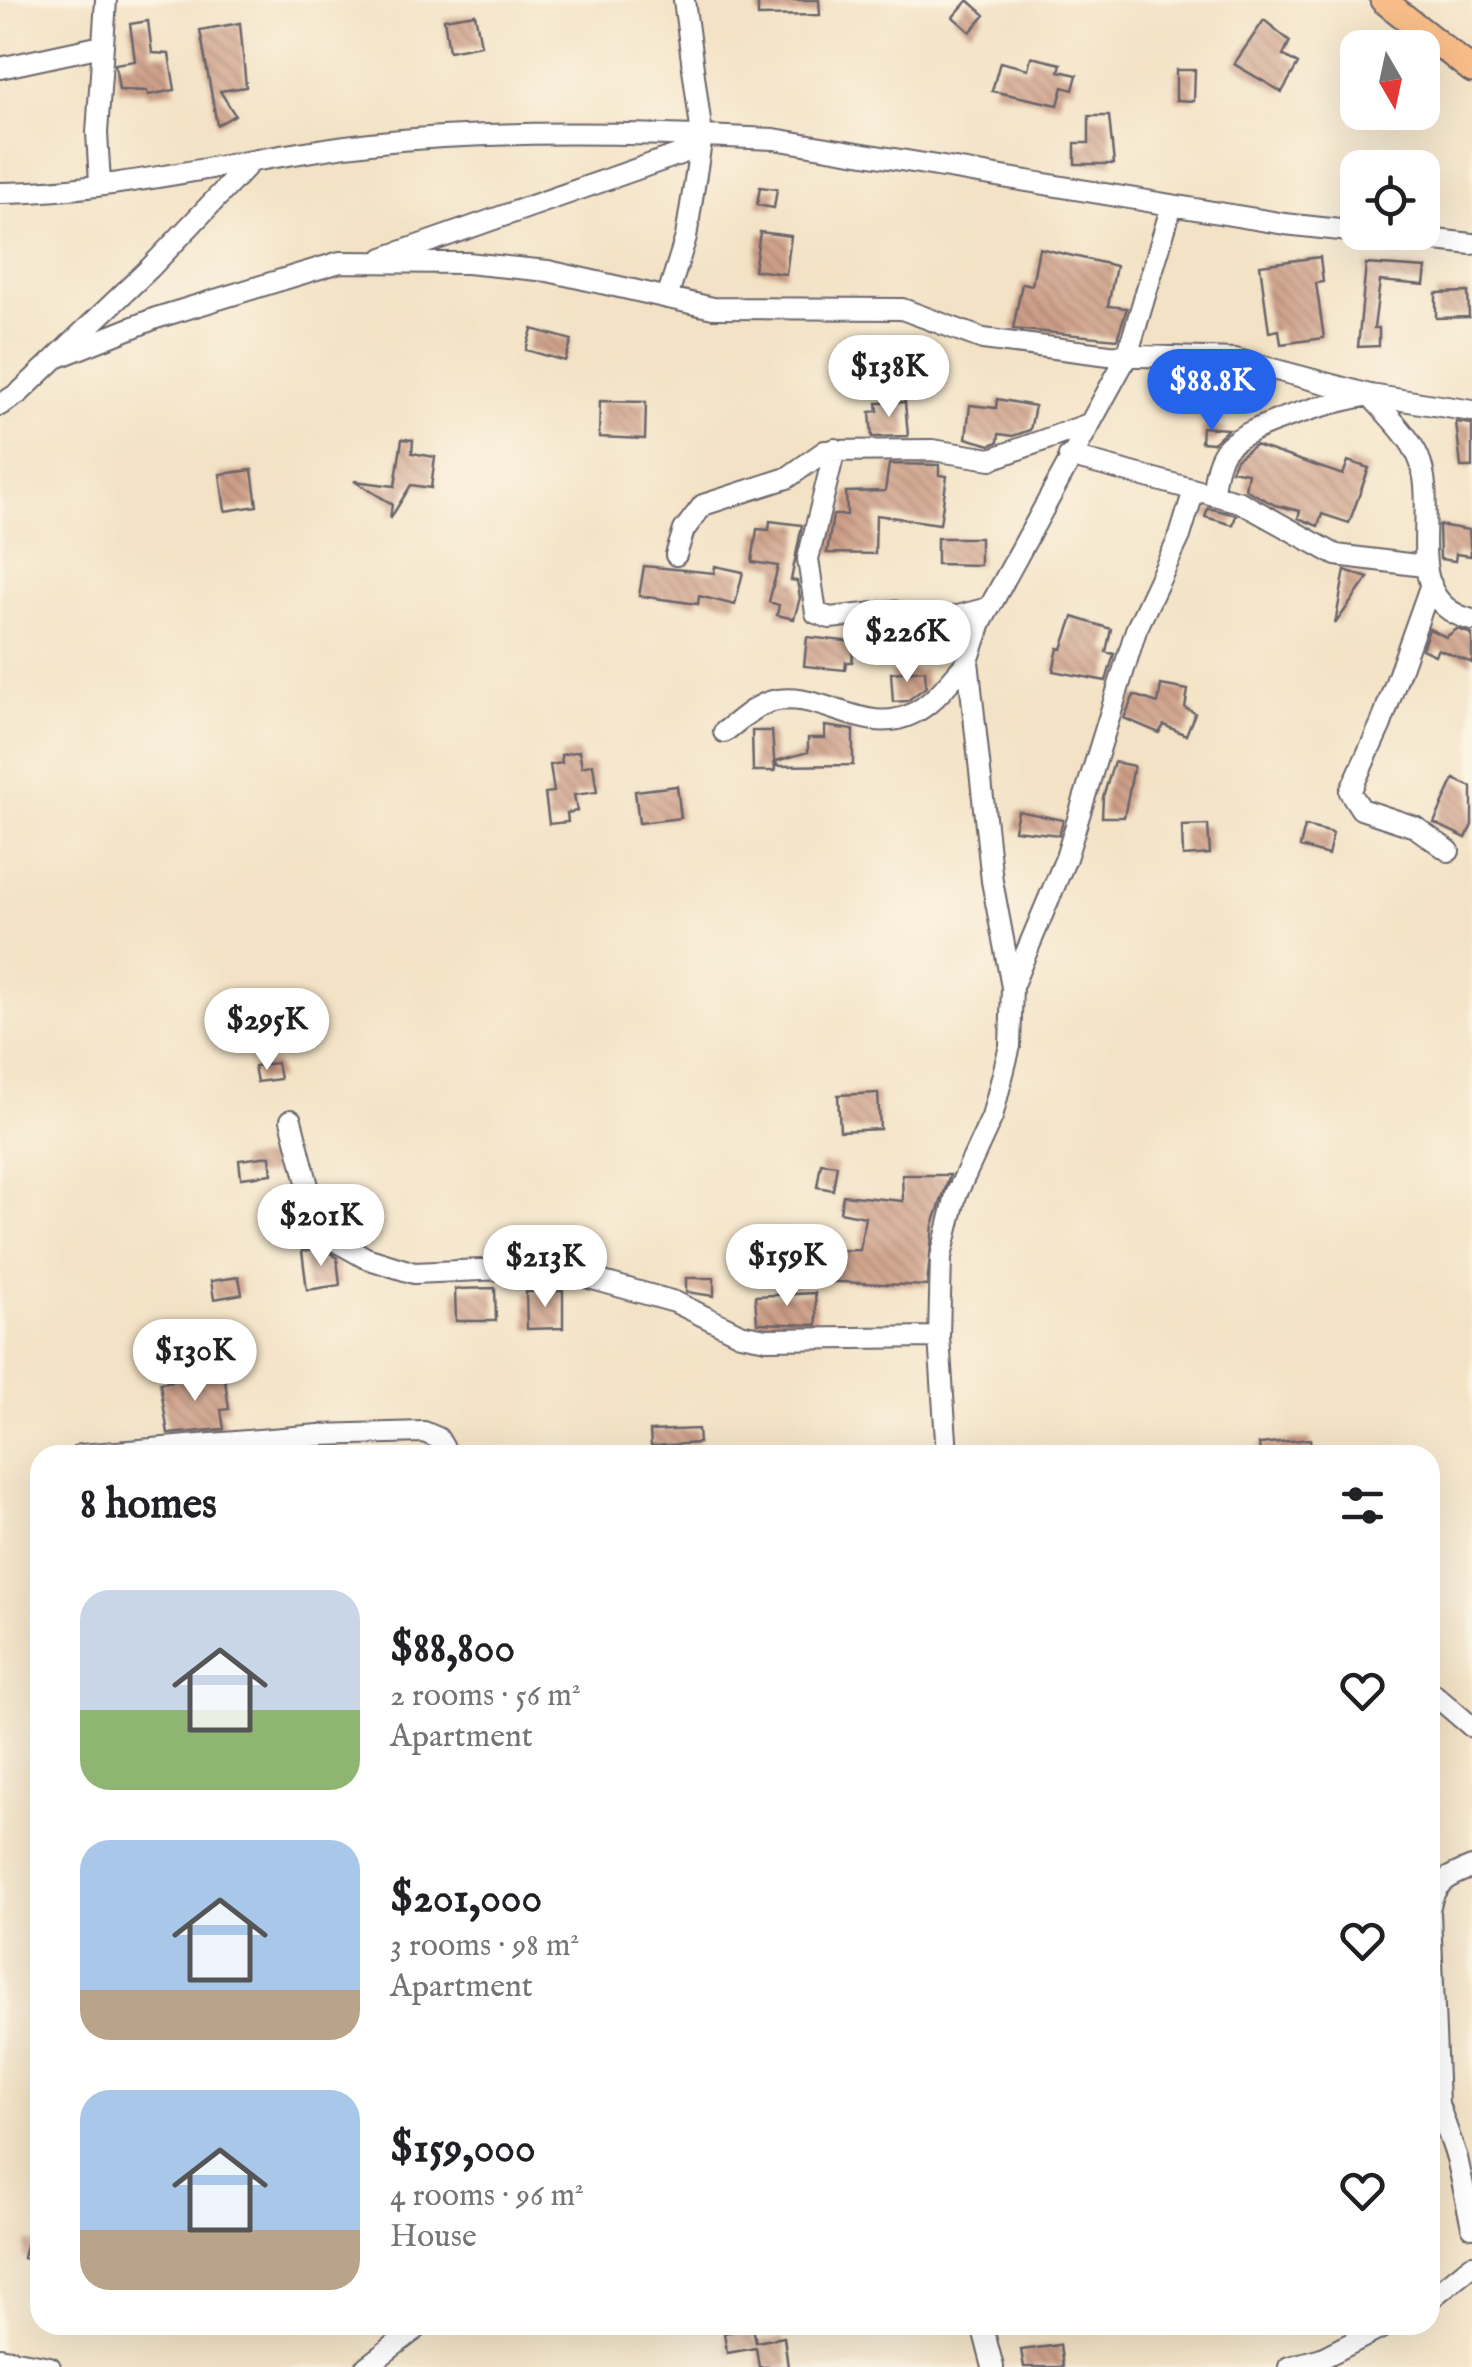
<!DOCTYPE html>
<meta charset="utf-8">
<style>
body{margin:0;font-family:"IM FELL English",serif;background:#f6f6f6;color:#202124;height:100vh;display:flex;flex-direction:column;font-size:38px;white-space:nowrap}
*{box-sizing:border-box;margin:0}
p{font-size:32px;color:#757577}
.icon{flex:none;width:55px;height:55px;fill:none;stroke:currentColor;stroke-width:2;stroke-linecap:round;stroke-linejoin:round}
.map{position:relative;flex:1;overflow:hidden}
.side{position:absolute;left:30px;top:1445px;width:1410px;height:890px;display:flex;flex-direction:column;background:#fff;border-radius:30px;box-shadow:0 10px 40px #0002}
.side>*{flex:none}
.needle{width:65px;rotate:171deg}
.fabs{position:absolute;left:1340px;top:30px;display:grid;gap:20px}
.fabs a{display:grid;place-items:center;width:100px;height:100px;border-radius:20px;background:#fff;box-shadow:0 10px 40px #0002;font-size:50px}
.price{position:absolute;translate:-50% -85px;padding:0 22px;border-radius:35px;background:#fff;color:#222;font-size:32px;line-height:65px;filter:drop-shadow(0 2px 5px #0008)}
.price::after{content:'';position:absolute;left:50%;top:60px;width:30px;height:22px;margin-left:-15px;background:inherit;clip-path:polygon(0 0,100% 0,50% 100%)}
.price.selected{background:#2563eb;color:#fff}
ul{padding:0;list-style:none}
li{display:flex;align-items:center;gap:30px;height:250px;padding:0 50px}
li span{display:grid;place-items:center;flex:none;width:280px;height:200px;border-radius:30px;color:#555}
li>.icon{margin-inline-start:auto}
span .icon{width:120px;height:120px;fill:#fffc;stroke-width:1}
li b{font-size:42px}
h2{display:flex;justify-content:space-between;align-items:center;height:120px;padding:0 50px;font-size:42px}
.map>svg:first-child{display:block}
</style>
<div class="map">
<svg width="1472" height="2367" viewBox="0 0 1472 2367">
<defs>
<pattern id="building-back-hatch" width="6" height="6" patternUnits="userSpaceOnUse" patternTransform="scale(2.5)"><rect width="6" height="6" fill="#ce9f87"/><path d="M-1 5l2 2M0 0l6 6M5-1l2 2" fill="none" stroke="#a78170"/></pattern>
</defs>
<rect width="100%" height="100%" fill="#fcf5e5"/>
<filter id="ink" filterUnits="userSpaceOnUse"><feTurbulence type="fractalNoise" baseFrequency=".01" numOctaves="2"/><feDisplacementMap in="SourceGraphic" scale="20" xChannelSelector="R" yChannelSelector="G"/><feConvolveMatrix kernelMatrix="1 2 1 2 8 2 1 2 1" color-interpolation-filters="sRGB"/></filter>
<filter id="wash" filterUnits="userSpaceOnUse"><feTurbulence type="fractalNoise" baseFrequency=".0048" numOctaves="4" result="noise"/><feDisplacementMap in="SourceGraphic" scale="40" xChannelSelector="R" yChannelSelector="G"/><feGaussianBlur stdDeviation="2.25" result="paint"/><feColorMatrix in="noise" values="0 0 0 0 0 0 0 0 0 0 0 0 0 0 0 0 0 1.4 0 .05"/><feComposite in="paint" operator="in"/></filter>
<g filter="url(#wash)">
<rect width="100%" height="100%" fill="#f3e2c5"/>
<g id="blocks">
<path fill="url(#building-back-hatch)" d="M758,0H819L820,15L758,16Z
M968,0L985,15L970,32L953,17Z
M475,14L481,45L449,51L444,19Z
M1264,20L1290,41L1283,55L1298,64L1282,92L1234,64Z
M148,21L152,53L169,54L175,90L148,95L147,91L119,90L115,64L135,61L130,24Z
M240,23L246,87L220,91L235,115L217,125L200,30Z
M1031,57L1061,64L1059,71L1077,75L1073,90L1063,87L1058,105L992,91L1000,62L1028,69Z
M1176,70H1195L1194,101L1176,100Z
M1089,116H1109L1114,164H1075V143H1089Z
M760,187L777,189L774,208L757,205Z
M760,232L791,236L786,274L754,270Z
M1039,248L1116,266L1108,306L1127,308L1117,339L1013,329L1022,283L1032,285Z
M1320,257L1323,282L1316,283L1324,338L1281,344L1279,330L1269,332L1260,265Z
M1366,264L1426,268L1424,285L1380,281L1374,328H1379V346L1358,347Z
M1468,292L1469,317L1436,318V293Z
M532,329L572,340L565,361L526,350Z
M997,399L1035,406L1030,430L1013,436L999,434L998,442L990,445L966,438L970,405L996,408Z
M600,401L646,402L645,439L599,437Z
M905,402L908,436L872,437L870,412L878,411L877,403Z
M1456,422L1472,424V467H1461Z
M1202,427L1228,429L1213,443L1201,442Z
M402,439L413,440L412,453L435,457L431,488L411,485L390,519L392,504L354,481L395,486Z
M1255,445L1343,475L1348,461L1369,468L1349,523L1322,514L1318,526L1298,518L1300,511L1275,505L1245,489L1248,473L1231,470L1236,459Z
M889,464L939,465V475L947,476L940,524L876,515L875,554L827,553L833,515H847L846,492L885,491Z
M252,470L257,506L225,511L220,474Z
M1208,508L1236,515L1233,525L1205,517Z
M770,521L802,525L791,580L797,581L800,598L794,619L777,615L779,605L769,602L778,566L752,562L757,529L769,530Z
M1439,525L1469,530L1471,556L1456,554L1455,561L1440,559Z
M937,538H980V565L937,564Z
M644,566L714,573L715,566L743,572L735,605L699,596L698,604L639,596Z
M1345,570L1368,578L1335,624Z
M1073,617L1111,629L1106,652L1114,654L1106,681L1053,671L1058,648L1062,649Z
M1429,629L1446,637L1457,629L1472,634V663L1438,649L1435,655L1422,649Z
M807,637L854,642L852,662H846L845,670L804,666Z
M925,670L926,687L907,701L893,702L891,673Z
M1161,685L1188,690L1185,708L1195,713L1186,735L1164,725L1159,733L1124,718L1134,695L1158,703Z
M825,726L853,730V765L777,766L776,761L808,752V738H825Z
M752,731H772L775,771H753Z
M579,751L582,767L593,764L597,792L574,795L577,811L567,813L568,822L549,824L545,793L554,792L550,765L562,763L561,755Z
M1114,762L1134,766L1124,817H1102L1103,797Z
M1454,779L1472,787V825L1466,838L1434,823Z
M677,786L681,818L639,823L635,791Z
M1018,811L1063,820L1059,835L1014,830Z
M1208,825L1210,854L1183,856L1182,826Z
M1305,826L1333,833L1328,855L1300,847Z
M277,1063L280,1079L257,1082L254,1066Z
M878,1093L880,1129L840,1131L838,1095Z
M270,1156L272,1174L241,1178L239,1160Z
M821,1163L837,1165L833,1190L817,1187Z
M902,1175H950L933,1225L927,1286L819,1281V1251L860,1250L865,1217L840,1212L843,1195L903,1201Z
M295,1204L299,1229L280,1232L277,1206Z
M325,1248L337,1258L340,1285L307,1290L302,1251Z
M239,1277L242,1294L214,1299L211,1281Z
M686,1278H714V1296L686,1292Z
M495,1288L496,1321H456L455,1289Z
M563,1291V1328L527,1329L526,1292Z
M815,1293L817,1325L757,1323L755,1296Z
M224,1373L229,1409L221,1410L224,1429L168,1434L160,1383Z
M698,1429L699,1443L651,1446L650,1431Z
M1310,1439L1312,1455H1260L1259,1444Z
M27,2241L40,2244V2262L23,2258Z
M753,2328L756,2342L784,2337L788,2367H759L756,2348L727,2353L724,2333Z
M1060,2345L1063,2367H1024L1021,2350Z"/>
</g>
</g>
<g filter="url(#ink)">
<use href="#blocks" fill-opacity="0" stroke="#6b656b" stroke-width="2.5"/>
<g fill="none" stroke-linecap="round" stroke-linejoin="round">
<defs>
<path id="minor" d="M0,68L102,46
M100,183L97,133L106,0
M0,193C125,191 247,157 370,143C503,129 641,133 774,139L1285,224L1358,232
M1362,232L1472,244
M383,258L697,148
M667,298L686,237L702,136L684,0
M56,358L156,318L340,262L467,263L548,271L713,308L902,309L983,339L1109,355L1235,359L1370,395L1472,411
M0,405L19,393L150,268L249,164
M835,449L808,559L816,613L830,618L893,611L935,622L988,608
M1069,456L1240,502L1336,555L1424,566
M1213,495C1214,480 1216,463 1225,450C1246,424 1337,401 1370,395C1385,413 1408,434 1418,456C1442,509 1395,601 1472,620
M676,555L684,530L703,505L787,478L825,451L932,450L991,459L1086,425
M1431,584L1381,724L1350,792L1361,809L1415,827L1449,851
M724,732C738,722 753,707 769,702C818,687 863,738 912,714C935,703 951,679 968,661
M1013,984L1066,858L1136,630L1180,536L1194,490
M291,1120L317,1221L339,1243L366,1258L414,1273L528,1268L582,1276L675,1302L740,1334L766,1339L939,1337
M81,1455L319,1435L424,1432L438,1438L448,1455
M947,1455L939,1337L941,1257L956,1195L992,1117L1010,1046L1012,987L992,881L968,661L981,623L1127,356L1172,205
M1430,1691L1472,1727
M1430,1906C1435,1881 1449,1876 1472,1867
M1430,1913L1438,2104L1457,2158L1472,2227
M1430,2299L1472,2265
M982,2325L993,2367
M0,2358L50,2367
M366,2367L421,2325
M1289,2367L1322,2358L1387,2325"/>
<path id="major" d="M1383,0L1472,70"/>
</defs>
<use href="#minor" stroke="#6b656b" stroke-width="24"/>
<use href="#major" stroke="#6b656b" stroke-width="29"/>
<use href="#minor" stroke="#fff" stroke-width="20"/>
<use href="#major" stroke="#f8bd89" stroke-width="25"/>
</g>
</g>
</svg>
<div class="fabs">
<a><svg class="needle" viewBox="-14 -14 28 28"><path d="M0-13l5 13h-10z" fill="#e53935"/><path d="M0 13l5-13h-10z" fill="#757577"/></svg></a>
<a><svg class="icon" aria-label="locate" viewBox="0 0 24 24"><circle cx="12" cy="12" r="6"/><path d="M12 2v4M12 18v4M2 12h4M18 12h4"/></svg></a>
</div>
<b class="price" style="left:889px;top:420px">$138K</b>
<b class="price selected" style="left:1212px;top:434px">$88.8K</b>
<b class="price" style="left:907px;top:685px">$226K</b>
<b class="price" style="left:267px;top:1073px">$295K</b>
<b class="price" style="left:321px;top:1269px">$201K</b>
<b class="price" style="left:787px;top:1309px">$159K</b>
<b class="price" style="left:545px;top:1310px">$213K</b>
<b class="price" style="left:195px;top:1404px">$130K</b>
<section class="side">
<h2>8 homes<svg class="icon" aria-label="filters" viewBox="0 0 24 24"><path d="M4 7h16M4 17h16"/><circle cx="9" cy="7" r="2"/><circle cx="15" cy="17" r="2"/></svg></h2>
<ul>
<li><span style="background:linear-gradient(#c9d6e8 60%,#8fb573 0)"><svg class="icon" aria-label="home" viewBox="0 0 24 24"><path d="M3 11l9-7 9 7M6 9v11h12V9"/></svg></span><div><b>$88,800</b><p>2 rooms · 56 m²</p><p>Apartment</p></div><svg class="icon" aria-label="heart" viewBox="0 0 24 24"><path d="M12 20l-8-8c-3-5 5-10 8-4 3-6 11-1 8 4z"/></svg></li>
<li><span style="background:linear-gradient(#a9c7e8 75%,#b9a48a 0)"><svg class="icon" aria-label="home" viewBox="0 0 24 24"><path d="M3 11l9-7 9 7M6 9v11h12V9"/></svg></span><div><b>$201,000</b><p>3 rooms · 98 m²</p><p>Apartment</p></div><svg class="icon" aria-label="heart" viewBox="0 0 24 24"><path d="M12 20l-8-8c-3-5 5-10 8-4 3-6 11-1 8 4z"/></svg></li>
<li><span style="background:linear-gradient(#a9c7e8 70%,#b9a48a 0)"><svg class="icon" aria-label="home" viewBox="0 0 24 24"><path d="M3 11l9-7 9 7M6 9v11h12V9"/></svg></span><div><b>$159,000</b><p>4 rooms · 96 m²</p><p>House</p></div><svg class="icon" aria-label="heart" viewBox="0 0 24 24"><path d="M12 20l-8-8c-3-5 5-10 8-4 3-6 11-1 8 4z"/></svg></li>
</ul>
</section>
</div>
